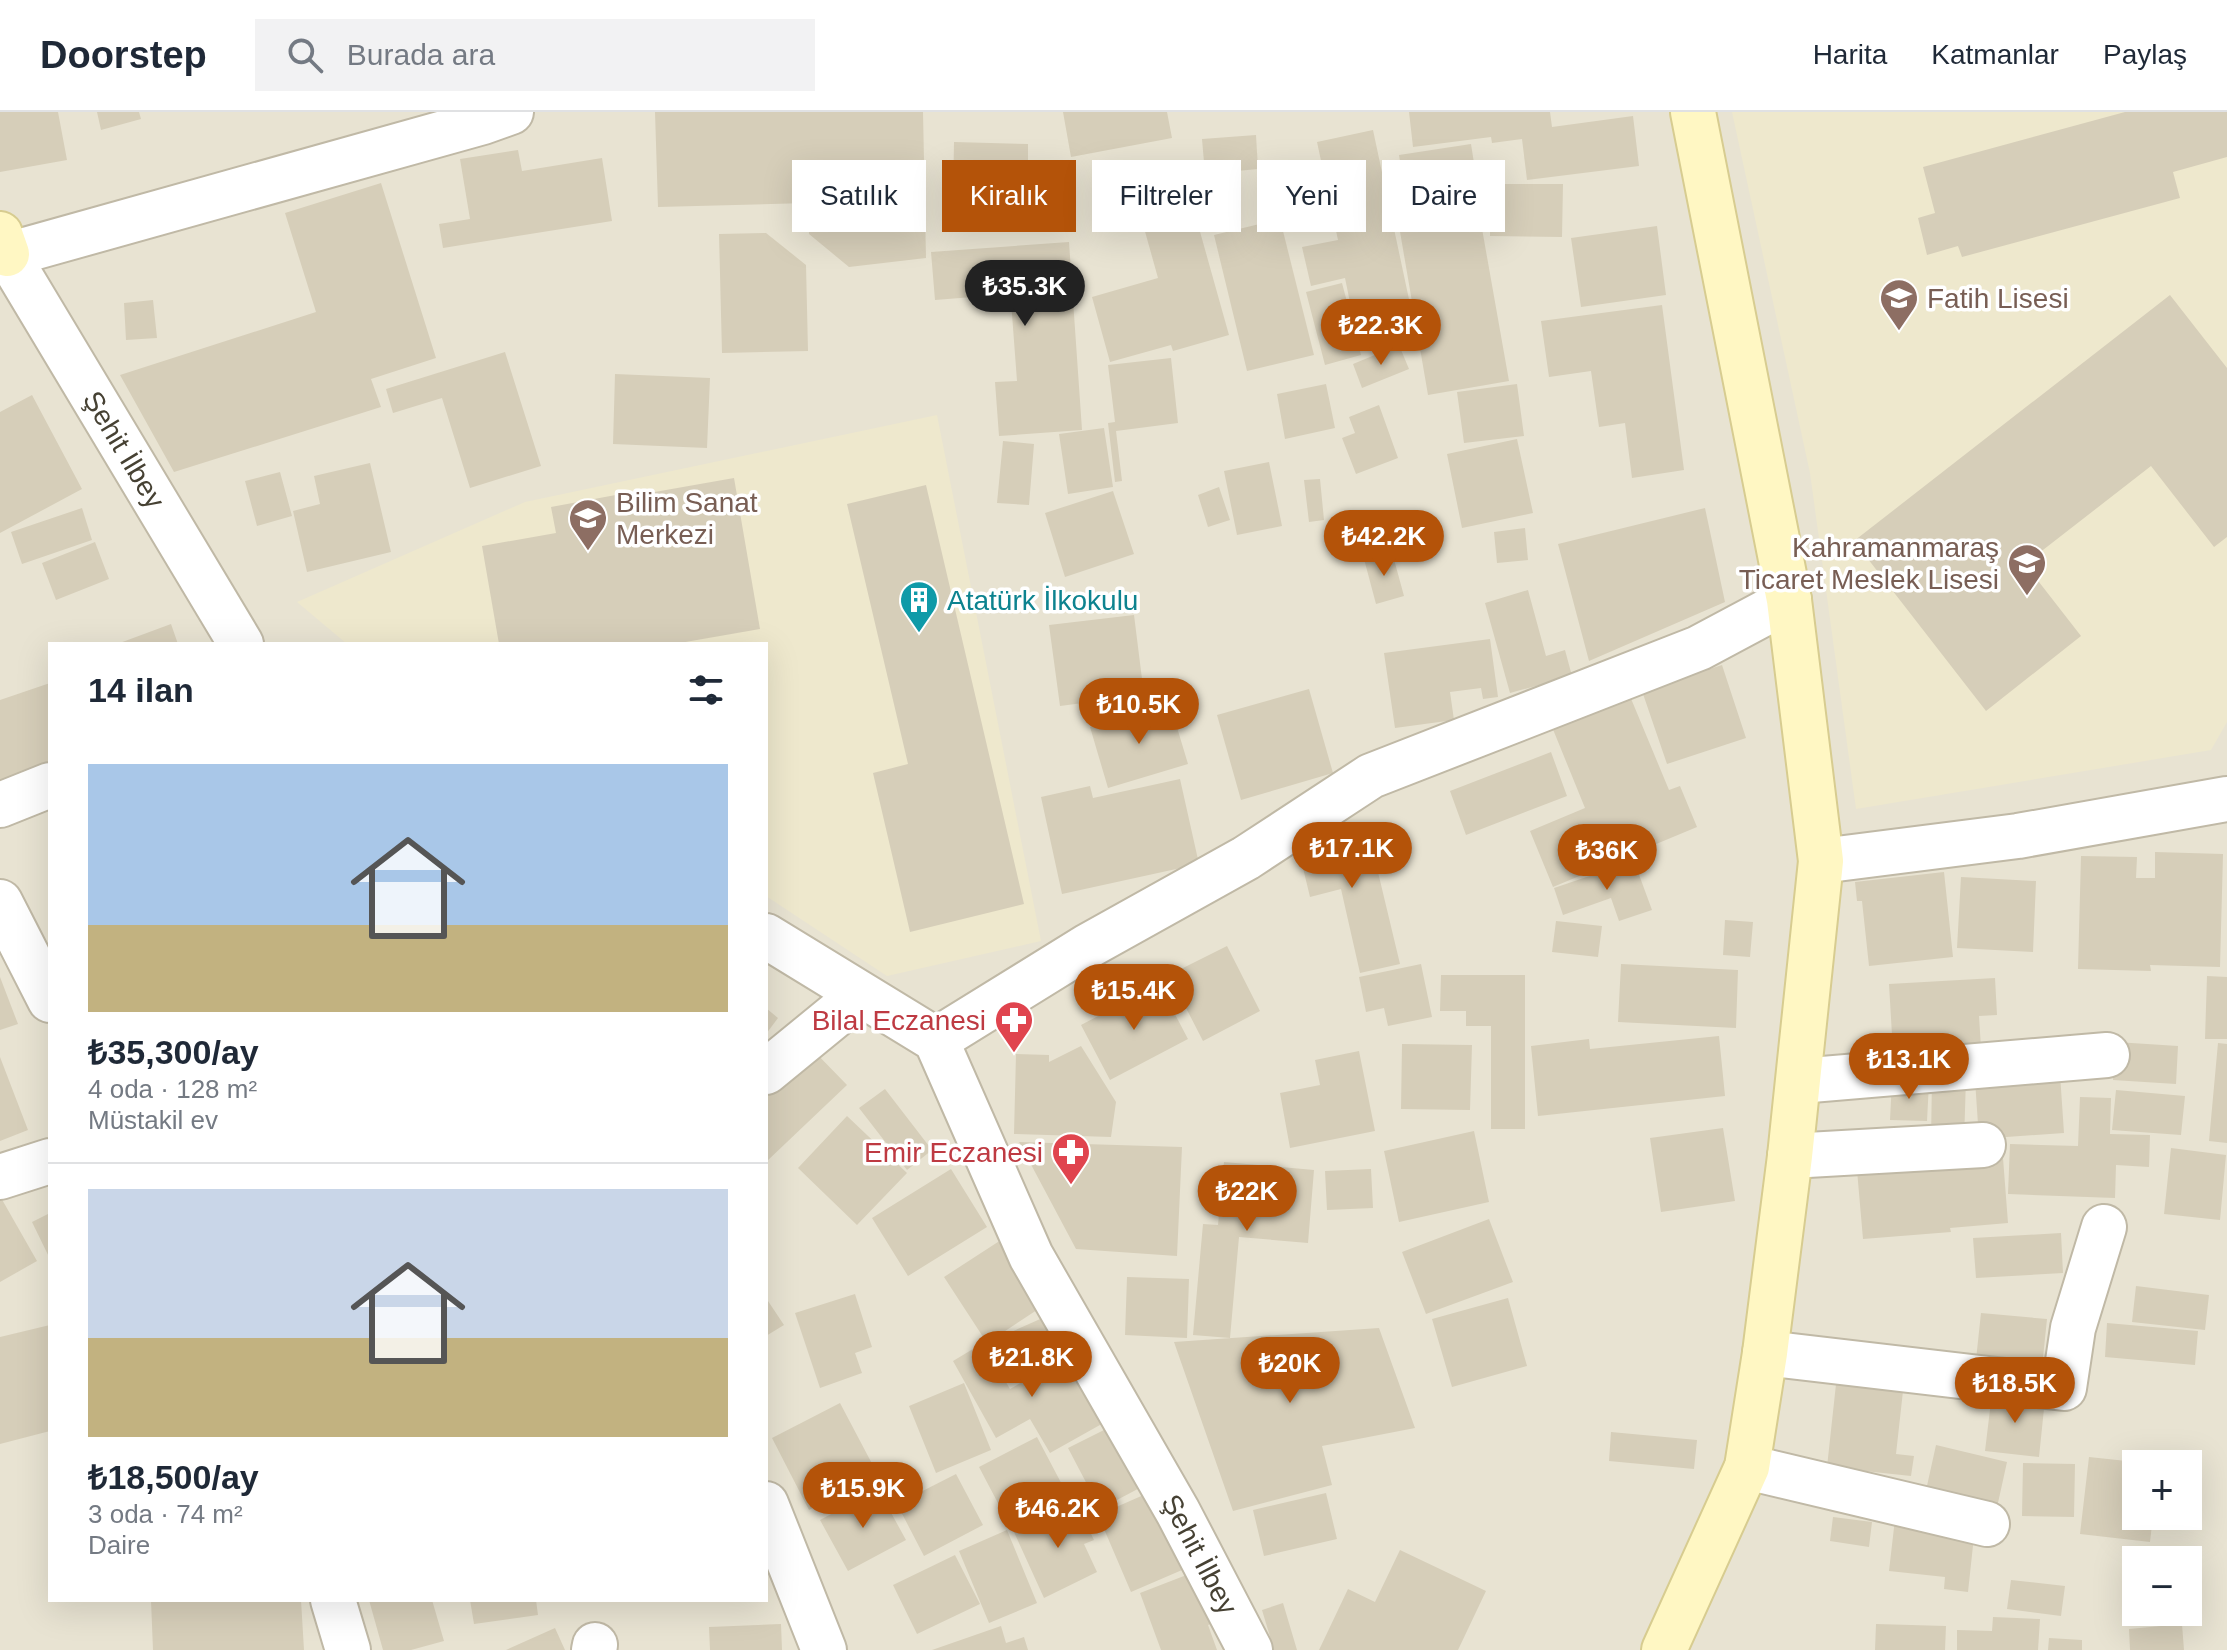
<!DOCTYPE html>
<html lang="tr">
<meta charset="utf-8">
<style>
body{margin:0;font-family:Arial,sans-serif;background:#f2f2f3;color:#1f2937;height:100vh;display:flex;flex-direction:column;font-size:30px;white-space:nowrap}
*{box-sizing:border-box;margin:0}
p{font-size:26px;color:#747a83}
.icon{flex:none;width:44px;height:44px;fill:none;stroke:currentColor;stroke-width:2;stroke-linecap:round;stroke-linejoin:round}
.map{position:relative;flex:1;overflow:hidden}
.sheet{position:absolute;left:48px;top:530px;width:720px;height:960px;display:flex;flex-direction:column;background:#fff;border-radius:0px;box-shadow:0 8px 32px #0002}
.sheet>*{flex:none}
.top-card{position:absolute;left:792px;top:48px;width:760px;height:72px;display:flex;gap:16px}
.buttons{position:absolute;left:2122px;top:1338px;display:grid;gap:16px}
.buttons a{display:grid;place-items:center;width:80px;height:80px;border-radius:0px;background:#fff;box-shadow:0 8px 32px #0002;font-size:40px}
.price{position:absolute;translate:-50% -68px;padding:0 18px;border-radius:28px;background:#b45309;color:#fff;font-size:26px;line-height:52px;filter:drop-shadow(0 2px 4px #0008)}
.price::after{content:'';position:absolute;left:50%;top:48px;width:24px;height:18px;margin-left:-12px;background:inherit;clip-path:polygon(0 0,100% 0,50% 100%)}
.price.active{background:#222;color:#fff}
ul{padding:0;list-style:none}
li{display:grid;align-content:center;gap:16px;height:424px;padding:0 40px}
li+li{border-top:2px solid #e0e1e3}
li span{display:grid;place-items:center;height:248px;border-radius:0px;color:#555}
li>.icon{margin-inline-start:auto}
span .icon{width:144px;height:144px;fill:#fffc;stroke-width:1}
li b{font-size:34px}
h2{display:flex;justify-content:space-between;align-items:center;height:96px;padding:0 40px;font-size:34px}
.pill{padding:0 28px;border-radius:0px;background:#fff;box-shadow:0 8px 32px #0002;font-size:28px;line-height:72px}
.pill.active{background:#b45309;color:#fff}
header{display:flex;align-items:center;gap:48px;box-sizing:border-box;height:112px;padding:0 40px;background:#fff;border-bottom:2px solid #e0e1e3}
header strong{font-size:38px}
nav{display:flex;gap:44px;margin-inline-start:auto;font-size:28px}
.search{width:560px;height:72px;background:#f2f2f3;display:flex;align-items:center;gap:20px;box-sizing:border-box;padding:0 28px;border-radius:0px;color:#747a83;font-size:30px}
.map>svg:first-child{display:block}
</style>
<header>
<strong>Doorstep</strong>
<div class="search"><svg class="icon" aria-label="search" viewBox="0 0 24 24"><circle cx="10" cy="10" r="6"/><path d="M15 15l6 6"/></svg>Burada ara</div>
<nav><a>Harita</a><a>Katmanlar</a><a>Paylaş</a></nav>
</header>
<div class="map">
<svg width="2227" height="1538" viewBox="0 0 2227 1538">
<rect width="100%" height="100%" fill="#f3f0e4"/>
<path fill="#e8e3d2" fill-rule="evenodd" d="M0,0H2227V1538H0ZM50,532H766V1488H50ZM2136,1352H2188V1404H2136ZM2136,1448H2188V1500H2136Z"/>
<path fill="#eee8cd" d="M1732,0H2227V610L2211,638L1856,697L1810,361Z
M937,303L1041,829L887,864L766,784V532H347L297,490L525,390Z"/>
<path fill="#d6ceb9" d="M0,0H58L67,48L0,60Z
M97,0H139L141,7L101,18Z
M655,0H923L926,146L849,155L809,122L808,91L658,95Z
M1063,0H1167L1172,26L1071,45Z
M1409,0H1550L1552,15L1633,4L1639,54L1527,68L1522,27L1492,31L1491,25L1413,35Z
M2125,0H2227V45L2173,60L2180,86L1962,145L1958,134L1927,143L1918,106L1935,101L1923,55Z
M1373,18L1410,192L1353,205L1345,166L1311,174L1302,135L1338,128L1317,30Z
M1256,23L1258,57L1205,62L1202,27Z
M954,30L1028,32V57L1002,56L1001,87L953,86Z
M1471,32L1480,89L1408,101L1399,43Z
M518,38L522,59L602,46L612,109L443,136L439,112L470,107L460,47Z
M381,71L436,246L371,267L381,295L174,360L120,263L316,200L285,101Z
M1490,72H1563L1562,125L1490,124Z
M1190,84L1229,223L1173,239L1171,233L1110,250L1092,185L1158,166L1139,98Z
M1478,94L1509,269L1428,283L1398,108Z
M1280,107L1314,243L1247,259L1214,123Z
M1657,114L1666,183L1581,195L1571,126Z
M766,121L806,153L808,239L722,241L719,122Z
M1069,130L1082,318L999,324L995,270L1017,269L1011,189L985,191V184L935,188L931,140Z
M1342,171L1361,243L1325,253L1306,180Z
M2170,183L2227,256V425L2214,435L2151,354L2025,452L2081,524L1986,599L1854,429Z
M153,188L157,226L126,228L124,191Z
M1662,193L1684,358L1632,366L1625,311L1599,315L1591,259L1549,265L1541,209Z
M1399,233L1409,257L1362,276L1353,252Z
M505,240L541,354L470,376L442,286L393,301L386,277Z
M1171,246L1178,311L1116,319L1122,369L1115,370L1108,311L1115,310L1108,253Z
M615,262L710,266L707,336L613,332Z
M1326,272L1335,316L1285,327L1277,282Z
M1517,272L1524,324L1464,331L1457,280Z
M32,283L82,377L0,421V300Z
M1379,293L1398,346L1356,362L1342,326L1355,321L1349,305Z
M1104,316L1113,375L1068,382L1059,322Z
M1517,327L1533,401L1462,416L1447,342Z
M1003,329L1034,332L1029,393L997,391Z
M1269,350L1282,414L1237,423L1224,359Z
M370,351L391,440L307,460L293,399L320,392L314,364Z
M280,360L292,404L257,414L245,369Z
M734,366L760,517L674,532H499L482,434L556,421L551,395L648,377L649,381Z
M1320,367L1324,408L1309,410L1304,368Z
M926,373L1024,792L910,820L873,661L908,652L847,392Z
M1219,375L1230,408L1208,415L1198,383Z
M1113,379L1134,442L1065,465L1045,401Z
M82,396L92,428L22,452L11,420Z
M1705,396L1725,490L1589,549L1558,432Z
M1525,416L1528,448L1497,451L1494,420Z
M95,430L109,467L56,488L42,451Z
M1392,440L1404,484L1376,492L1364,447Z
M1528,478L1546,544L1565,538L1572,564L1510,581L1485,491Z
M1134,503L1144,583L1060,594L1049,513Z
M171,512L178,532H117Z
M1490,527L1498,585L1483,587L1481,576L1450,580L1454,608L1395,616L1384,541Z
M1722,553L1746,626L1667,652L1642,579Z
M50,571V657L0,673V588Z
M1309,577L1333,661L1241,688L1217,603Z
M1627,577L1669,678L1680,674L1697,715L1553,775L1530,719L1585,696L1550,610Z
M1170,592L1188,652L1108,676L1090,615Z
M1551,640L1567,684L1466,723L1450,679Z
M1180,667L1199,752L1062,782L1041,685L1090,674L1093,686Z
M1366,710L1400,852L1360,861L1341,777L1310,785L1296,727Z
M2155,740L2223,742L2220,855L2150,853L2151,859L2078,857L2081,744L2137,745L2136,766H2155Z
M1634,749L1652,798L1619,809L1611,786L1563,803L1554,776Z
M1944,760L1953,845L1869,854L1862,789H1857L1855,770Z
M1961,765L2036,769L2033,840L1957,836Z
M1725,808L1753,810L1750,845L1723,843Z
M1556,809L1602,814L1598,845L1552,840Z
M1227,834L1260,899L1203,929L1169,863Z
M1421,852L1432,905L1388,914L1384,896L1366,900L1359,865Z
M1621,852L1738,858L1736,916L1618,910Z
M1441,863H1525V1017H1491V914H1466V899H1440Z
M2207,864L2227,865V927H2205Z
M0,865L18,912L0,918Z
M1995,866L1997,903L1979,904L1981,936L1893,940L1889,872Z
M1159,872L1188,927L1110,968L1081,913Z
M766,896L778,906L766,922Z
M1719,924L1725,984L1538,1004L1531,934L1589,927L1590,937Z
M2116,930L2178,934L2176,972L2113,968Z
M2218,931L2227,932V1031L2209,1029Z
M1402,932L1472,933L1470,998L1401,997Z
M1081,934L1116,990L1111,1025L1014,1022L1016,942L1049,943V950Z
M811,936L847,973L766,1050V979Z
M1359,939L1375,1019L1290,1036L1280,981L1320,973L1315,948Z
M0,945L28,1018L0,1029Z
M2060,962L2064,1021L1979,1027L1975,968Z
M1932,966H1966L1964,1030L1931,1029Z
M1892,969L1929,971L1927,1009L1890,1008Z
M885,977L932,1038L907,1058L859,996Z
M2116,978L2185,984L2181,1023L2112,1018Z
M2080,985L2111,986L2110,1022L2150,1023L2149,1055L2116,1053L2115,1086L2008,1082L2010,1032L2078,1034Z
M847,1004L907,1061L857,1113L798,1056Z
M1723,1016L1735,1089L1661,1100L1650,1026Z
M1474,1019L1489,1090L1399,1110L1384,1039Z
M1019,1030L1182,1035L1177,1144L1076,1137Z
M2171,1036L2226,1043L2220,1108L2164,1102Z
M2003,1046L2008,1111L1950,1116L1951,1120L1863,1127L1857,1058Z
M1224,1050L1314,1058L1308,1131L1239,1125L1230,1226L1193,1223L1203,1112L1218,1113Z
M951,1057L987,1115L908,1164L872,1106Z
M1371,1057L1373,1096L1327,1098L1325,1059Z
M0,1084L37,1149L0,1170Z
M50,1101V1147L32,1110Z
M1489,1107L1513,1170L1426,1202L1402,1140Z
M2061,1121L2063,1161L1976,1166L1973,1126Z
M1001,1128L1043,1194L987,1231L944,1165Z
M1127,1165L1189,1167L1187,1226L1125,1223Z
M2136,1174L2209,1183L2205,1218L2132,1210Z
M855,1182L872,1235L855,1241L862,1261L820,1276L795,1201Z
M766,1186L784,1213L766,1224Z
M1508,1186L1527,1254L1452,1275L1432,1207Z
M1981,1201L2047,1207L2041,1265L1975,1257Z
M1047,1204L1060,1235L1005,1260L991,1229Z
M2107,1211L2198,1219L2195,1253L2105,1245Z
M50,1213V1319L0,1332V1225Z
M1379,1216L1415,1316L1322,1334L1332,1373L1233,1399L1174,1230Z
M983,1231L1010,1277L1069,1243L1107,1309L1050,1341L1030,1307L996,1326L953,1249Z
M1837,1263L1904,1270L1896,1342L1914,1344L1911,1364L1827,1355Z
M964,1271L991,1338L936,1361L909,1294Z
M1992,1281L2045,1287L2039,1345L1985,1339Z
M840,1291L878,1363L809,1398L772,1326Z
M1118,1311L1149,1371L1100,1397L1068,1336Z
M1611,1320L1697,1328L1694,1357L1609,1349Z
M1037,1325L1068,1384L1010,1414L979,1355Z
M1936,1333L2007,1350L1994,1409L1923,1392Z
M2089,1345L2136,1350V1404H2153L2150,1430L2080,1422Z
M2023,1351L2075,1352L2074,1405L2022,1404Z
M956,1362L983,1413L924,1444L897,1392Z
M878,1377L906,1428L848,1459L820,1408Z
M1155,1378L1189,1455L1131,1480L1098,1403Z
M1326,1381L1337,1427L1264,1444L1253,1398Z
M1076,1391L1094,1428L1084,1432L1097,1460L1044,1486L1014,1420Z
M1833,1405L1872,1410L1869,1435L1830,1429Z
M1895,1407L1975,1415L1968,1480L1944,1477L1945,1465L1889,1459Z
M1007,1418L1037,1491L989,1511L959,1439Z
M1400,1438L1486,1479L1458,1538H1319L1348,1477L1375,1490Z
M955,1443L980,1492L917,1522L893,1473Z
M1202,1457L1221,1508L1208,1513L1217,1538H1161L1140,1481Z
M2011,1468L2065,1474L2061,1504L2007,1497Z
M151,1488H301L304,1538H153Z
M369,1488H432L444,1529L411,1538H383Z
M470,1488H536L538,1503L474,1512Z
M1283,1491L1297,1538H1274L1262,1498Z
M1993,1505L2040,1507L2038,1538H1957V1518L1992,1519Z
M781,1512L782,1538H710L709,1515Z
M1876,1512L1946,1514L1945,1538H1875Z
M2182,1512L2184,1538H2130L2129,1517Z
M1001,1514L1006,1531L1024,1525L1028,1538H932Z
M555,1516L565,1538H506Z
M2049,1526L2082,1528V1538H2048Z"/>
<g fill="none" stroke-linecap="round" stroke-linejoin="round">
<defs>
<g id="street">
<path id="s1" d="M7,142L241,532"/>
<path d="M0,145L483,10L511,0"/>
<path d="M0,693L50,673"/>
<path d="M1821,749L2018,724L2227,687"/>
<path d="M0,790L50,888"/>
<path id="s2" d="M766,824L936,928L1031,1144L1178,1400L1250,1538"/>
<path d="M936,928L1088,834L1246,746L1371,664L1699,536L1789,488"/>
<path d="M766,960L860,883"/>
<path d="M1799,969L2107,943"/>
<path d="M1790,1044L1983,1033"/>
<path d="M0,1065L50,1049"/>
<path d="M1765,1241L2064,1276L2073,1216L2104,1115"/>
<path d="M1747,1355L1987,1412"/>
<path d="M766,1392L824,1538"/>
<path d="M333,1488L348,1538"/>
<path d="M594,1538L595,1533"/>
</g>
<path id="secondary" d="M0,122L7,142
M1664,1538L1747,1355L1765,1241L1790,1044L1821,749L1789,488L1693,0"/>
</defs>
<use href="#street" stroke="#c0b9a6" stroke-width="48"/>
<use href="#secondary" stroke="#d7cc90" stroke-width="48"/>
<use href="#street" stroke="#fff" stroke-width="44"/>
<use href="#secondary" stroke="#fff7c3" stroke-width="44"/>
</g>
<defs>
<symbol id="school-pin" viewBox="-11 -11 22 30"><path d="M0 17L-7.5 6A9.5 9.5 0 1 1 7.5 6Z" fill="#8d6e63" stroke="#fff"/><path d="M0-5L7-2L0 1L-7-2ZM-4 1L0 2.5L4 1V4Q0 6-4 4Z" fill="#fff"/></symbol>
<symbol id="building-pin" viewBox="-11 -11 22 30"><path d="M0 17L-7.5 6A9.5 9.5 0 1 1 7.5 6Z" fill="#0f9aa8" stroke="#fff"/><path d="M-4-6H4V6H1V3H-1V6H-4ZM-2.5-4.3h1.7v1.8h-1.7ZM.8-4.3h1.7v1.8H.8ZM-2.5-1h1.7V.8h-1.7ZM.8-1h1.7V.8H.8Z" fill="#fff"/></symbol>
<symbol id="pharmacy-pin" viewBox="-11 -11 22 30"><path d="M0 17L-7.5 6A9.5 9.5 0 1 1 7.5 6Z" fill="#e0444e" stroke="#fff"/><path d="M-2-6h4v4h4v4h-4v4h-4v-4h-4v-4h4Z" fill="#fff"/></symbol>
</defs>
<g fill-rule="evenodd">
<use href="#school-pin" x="1877" y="164" width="44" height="60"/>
<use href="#school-pin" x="566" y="384" width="44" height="60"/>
<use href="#school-pin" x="2005" y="429" width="44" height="60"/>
<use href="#building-pin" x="897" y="466" width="44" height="60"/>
<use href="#pharmacy-pin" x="992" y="886" width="44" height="60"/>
<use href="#pharmacy-pin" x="1049" y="1018" width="44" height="60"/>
</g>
<g text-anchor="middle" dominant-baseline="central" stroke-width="7" stroke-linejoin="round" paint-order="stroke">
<g font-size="28" fill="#785e54" stroke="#fff" text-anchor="start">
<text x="1927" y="186">Fatih Lisesi</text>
<text x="616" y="390">Bilim Sanat<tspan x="616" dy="32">Merkezi</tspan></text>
<text x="1999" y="435" text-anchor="end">Kahramanmaraş<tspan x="1999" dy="32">Ticaret Meslek Lisesi</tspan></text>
</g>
<g font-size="28" fill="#464133" stroke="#fff">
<text stroke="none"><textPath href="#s1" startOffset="228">Şehit İlbey</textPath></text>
<text stroke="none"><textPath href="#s2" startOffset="778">Şehit İlbey</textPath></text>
</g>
<g font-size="28" fill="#0d838f" stroke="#fff" text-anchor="start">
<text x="947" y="488">Atatürk İlkokulu</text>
</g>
<g font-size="28" fill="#be3a42" stroke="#fff" text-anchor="end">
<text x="986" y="908">Bilal Eczanesi</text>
<text x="1043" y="1040">Emir Eczanesi</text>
</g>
</g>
</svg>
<div class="buttons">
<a>+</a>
<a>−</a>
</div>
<b class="price active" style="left:1025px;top:216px">₺35.3K</b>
<b class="price" style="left:1381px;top:255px">₺22.3K</b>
<b class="price" style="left:1384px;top:466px">₺42.2K</b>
<b class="price" style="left:1139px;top:634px">₺10.5K</b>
<b class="price" style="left:1352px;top:778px">₺17.1K</b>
<b class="price" style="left:1607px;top:780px">₺36K</b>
<b class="price" style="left:1134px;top:920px">₺15.4K</b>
<b class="price" style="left:1909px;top:989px">₺13.1K</b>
<b class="price" style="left:1247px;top:1121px">₺22K</b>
<b class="price" style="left:1032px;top:1287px">₺21.8K</b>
<b class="price" style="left:1290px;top:1293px">₺20K</b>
<b class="price" style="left:2015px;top:1313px">₺18.5K</b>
<b class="price" style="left:863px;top:1418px">₺15.9K</b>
<b class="price" style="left:1058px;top:1438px">₺46.2K</b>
<div class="top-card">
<a class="pill">Satılık</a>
<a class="pill active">Kiralık</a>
<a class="pill">Filtreler</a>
<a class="pill">Yeni</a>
<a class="pill">Daire</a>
</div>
<section class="sheet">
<h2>14 ilan<svg class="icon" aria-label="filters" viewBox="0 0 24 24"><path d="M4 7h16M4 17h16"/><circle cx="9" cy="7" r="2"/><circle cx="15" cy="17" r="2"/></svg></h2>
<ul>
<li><span style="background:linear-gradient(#a9c7e8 65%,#c2b280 0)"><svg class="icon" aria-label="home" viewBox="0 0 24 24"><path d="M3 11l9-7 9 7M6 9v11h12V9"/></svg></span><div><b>₺35,300/ay</b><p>4 oda · 128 m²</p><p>Müstakil ev</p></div></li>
<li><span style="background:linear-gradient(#c9d6e8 60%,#c2b280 0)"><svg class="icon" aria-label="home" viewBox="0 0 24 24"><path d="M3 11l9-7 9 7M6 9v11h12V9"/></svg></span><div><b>₺18,500/ay</b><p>3 oda · 74 m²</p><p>Daire</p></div></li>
</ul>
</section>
</div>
